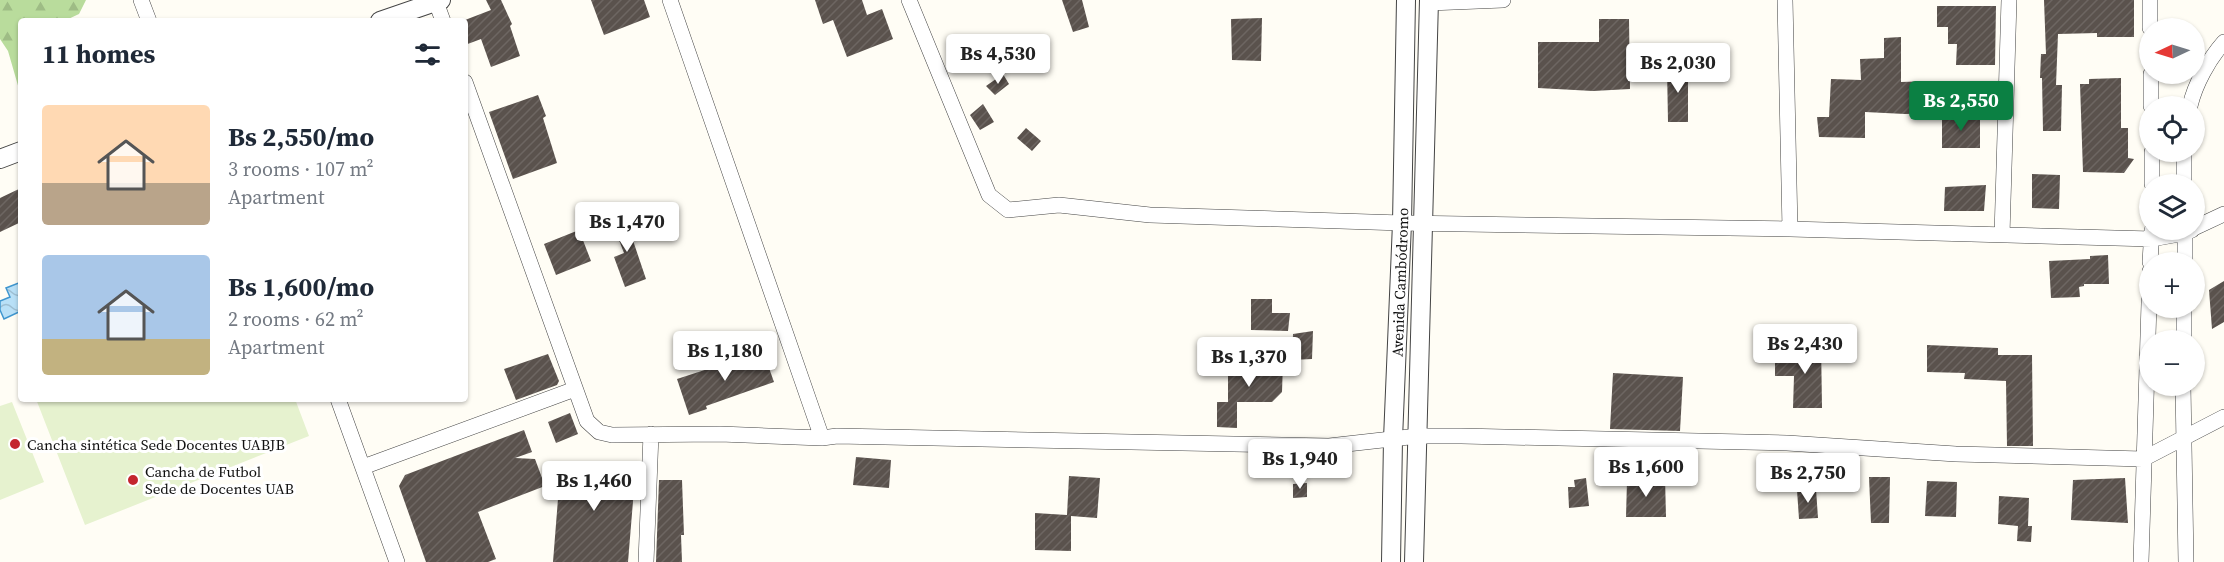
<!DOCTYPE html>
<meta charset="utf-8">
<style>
body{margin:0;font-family:"Source Serif 4",serif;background:#f2f2f3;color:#1f2937;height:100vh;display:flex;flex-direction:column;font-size:22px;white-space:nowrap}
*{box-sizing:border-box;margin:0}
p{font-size:20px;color:#747a83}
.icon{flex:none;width:33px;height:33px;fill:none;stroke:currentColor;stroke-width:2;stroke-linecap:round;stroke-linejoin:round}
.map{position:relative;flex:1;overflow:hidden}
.panel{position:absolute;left:18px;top:18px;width:450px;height:384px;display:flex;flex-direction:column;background:#fff;border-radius:6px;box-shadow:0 2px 4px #0004}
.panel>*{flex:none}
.needle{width:39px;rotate:266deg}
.fabs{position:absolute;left:2139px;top:18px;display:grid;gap:12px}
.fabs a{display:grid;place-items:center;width:66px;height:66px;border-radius:50%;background:#fff;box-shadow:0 2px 4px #0004;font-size:30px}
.price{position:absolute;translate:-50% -51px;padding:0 14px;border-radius:6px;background:#fff;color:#222;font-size:20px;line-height:39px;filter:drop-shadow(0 2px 3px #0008)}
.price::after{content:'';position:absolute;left:50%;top:36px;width:18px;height:14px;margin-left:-9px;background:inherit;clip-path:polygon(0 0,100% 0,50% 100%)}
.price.current{background:#0b8043;color:#fff}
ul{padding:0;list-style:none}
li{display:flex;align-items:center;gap:18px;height:150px;padding:0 24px}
li span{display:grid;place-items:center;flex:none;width:168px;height:120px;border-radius:6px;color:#555}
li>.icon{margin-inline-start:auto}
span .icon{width:72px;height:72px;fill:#fffc;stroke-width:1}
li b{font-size:26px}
h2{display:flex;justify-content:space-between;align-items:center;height:72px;padding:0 24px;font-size:26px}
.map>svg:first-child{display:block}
</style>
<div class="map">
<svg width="2224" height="562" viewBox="0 0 2224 562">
<defs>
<pattern id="forest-firs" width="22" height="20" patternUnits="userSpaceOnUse" patternTransform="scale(1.5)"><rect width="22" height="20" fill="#b9dc9c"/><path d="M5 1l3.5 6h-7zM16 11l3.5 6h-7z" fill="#9ebc85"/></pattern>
<pattern id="water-waves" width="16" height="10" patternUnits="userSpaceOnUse" patternTransform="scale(1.5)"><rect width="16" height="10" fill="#b9e0f7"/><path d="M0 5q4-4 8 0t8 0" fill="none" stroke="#9ebfd3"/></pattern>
<pattern id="building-hatch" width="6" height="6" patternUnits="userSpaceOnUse" patternTransform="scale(1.5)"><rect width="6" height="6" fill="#5a524d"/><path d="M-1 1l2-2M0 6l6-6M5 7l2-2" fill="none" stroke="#6d6662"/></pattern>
</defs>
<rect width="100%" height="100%" fill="#fffdf5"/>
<path fill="url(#forest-firs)" d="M0,0H86L79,14L64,21H21V96L8,51L0,39Z"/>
<path fill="#e6f2cf" d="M36,399H295L309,436L85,525Z
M12,402L44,482L0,500V406Z"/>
<path fill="url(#water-waves)" stroke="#3f96cf" stroke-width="1.5" d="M21,282V311L4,319L0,310V301L10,297L6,288Z"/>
<path fill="url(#building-hatch)" d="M486,0H501L512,24L510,26L520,56L491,67L481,39L465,45V20L491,10Z
M591,0H644L650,17L604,35Z
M815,0H862L867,15L882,9L893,39L847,57L833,20L823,24Z
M1062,0H1082L1089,27L1073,32Z
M2044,0H2134V37H2097V33L2058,34L2056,85H2062L2061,131H2043L2042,78H2040L2041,54H2046Z
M1937,6H1996L1995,65H1956L1957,44H1948V27H1937Z
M1262,18L1261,61L1232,60L1231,19Z
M1599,19H1629L1630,89L1593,91L1538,88V42H1599Z
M1901,37V82L1930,81V99H1935L1936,113L1905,114L1865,112V138L1819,137L1817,117H1829L1831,79L1861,80L1860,59L1884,58V38Z
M1688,66V122H1668L1667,67Z
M1003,74L1009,84L995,95L986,86Z
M2121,78V128H2128V158L2134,159L2124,173L2083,172L2080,84H2089V79Z
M538,95L546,116L543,118L557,163L513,179L489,112Z
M983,104L994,122L980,130L970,115Z
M1942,117H1980V148H1942Z
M1026,128L1041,141L1032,151L1017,138Z
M2032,174L2060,175L2059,209L2032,208Z
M1986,185L1984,211H1944L1945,187Z
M21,188V222L0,232V198Z
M623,211L646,279L625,287L614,257L624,253L610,217Z
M579,230L591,261L556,275L544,244Z
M2108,255L2109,284H2084V286L2079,287L2080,297L2051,298L2049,261L2090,259V256Z
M2224,281V322L2212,329L2209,290Z
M1251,299H1272V313H1290L1288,331L1251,330Z
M1313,331L1312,359L1292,360L1293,334Z
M1797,342H1821L1822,408H1793L1794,376H1775V363H1797Z
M1927,345L1998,348V355H2032L2033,446H2007L2006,381L1964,379L1965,373L1927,372Z
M763,351L774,382L706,406L707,409L689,415L677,379Z
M548,354L559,381L557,385L516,400L504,369Z
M1228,362H1283L1282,392L1272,402H1237V428L1217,427V402H1228Z
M1613,373L1683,377L1680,431L1610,429Z
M570,413L578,434L556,443L548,422Z
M524,430L532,452L515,458L535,459L545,486L478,512L496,559L488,562H426L399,486L405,475Z
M856,457L891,460L889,488L853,485Z
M561,461L636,465L628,562H553Z
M1069,476L1100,478L1097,518L1071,516V551L1035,550V513L1067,515Z
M1665,477L1666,517H1626L1627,481Z
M1869,477H1890L1889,523H1871Z
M1586,478L1589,506L1569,508L1568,487H1575L1574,480Z
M2125,478L2128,523L2071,520L2073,480Z
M659,480H682L684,535H681L682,562H656Z
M1927,481L1957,482L1956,517L1925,516Z
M1307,483V497L1293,498V484Z
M1816,489L1818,518L1799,519L1797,490Z
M1999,496L2029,498L2028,526H2032L2031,542L2017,541L2018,526L1998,524Z"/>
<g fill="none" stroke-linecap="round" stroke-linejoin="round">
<defs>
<path id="minor" d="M141,0L149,21
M670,0L822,438
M909,0L989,195L1008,210L1059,205L1150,215L1402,223L1790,229L2152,239L2185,233L2192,230
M1785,0L1790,229
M436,2L443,21
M1429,3L1503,0
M2150,28V0
M2151,74V106
M465,82L587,421L599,432L612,435L720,434L822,438L837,436L1329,446L1418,436H1461L1787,443L1956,454L2143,459L2224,417
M2190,106C2195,84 2209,59 2224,42
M2152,152V184
M2184,152V184
M2194,228L2224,214
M2002,235L2009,0
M2150,262L2152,230
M2185,262V230
M2184,340V308
M2183,386L2186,562
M338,399L397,562
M363,467L575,389
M646,562L651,434
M2141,562L2150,271"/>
<g id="tertiary">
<path d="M380,21L441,0"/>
<path d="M0,159L21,151"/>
<path id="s1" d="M1391,562L1393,439L1402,223L1406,0"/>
<path d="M1414,562L1429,0"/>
</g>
</defs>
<use href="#minor" stroke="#444" stroke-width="16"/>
<use href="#tertiary" stroke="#444" stroke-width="20"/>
<use href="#minor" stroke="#fff" stroke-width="15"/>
<use href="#tertiary" stroke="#fff" stroke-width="18"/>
</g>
<g fill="#c4262e" stroke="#fff" stroke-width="2">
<circle cx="15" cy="444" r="6"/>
<circle cx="133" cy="480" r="6"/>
</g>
<g text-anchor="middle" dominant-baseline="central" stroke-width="6" stroke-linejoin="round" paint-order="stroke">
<g font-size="15" fill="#111" stroke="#fff">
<text stroke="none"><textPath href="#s1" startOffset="280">Avenida Cambódromo</textPath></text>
</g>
<g font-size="15" fill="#111" stroke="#fff" text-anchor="start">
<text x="27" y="444">Cancha sintética Sede Docentes UABJB</text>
<text x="145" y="471">Cancha de Futbol<tspan x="145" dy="17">Sede de Docentes UAB</tspan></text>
</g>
</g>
</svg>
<div class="fabs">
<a><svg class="needle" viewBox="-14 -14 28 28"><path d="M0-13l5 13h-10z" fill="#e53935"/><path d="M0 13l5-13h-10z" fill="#747a83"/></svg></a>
<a><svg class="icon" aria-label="locate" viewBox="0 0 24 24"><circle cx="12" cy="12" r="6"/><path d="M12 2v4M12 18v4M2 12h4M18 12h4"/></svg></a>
<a><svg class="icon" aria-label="layers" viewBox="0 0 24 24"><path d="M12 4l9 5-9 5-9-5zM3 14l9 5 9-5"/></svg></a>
<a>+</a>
<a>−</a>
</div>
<b class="price" style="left:998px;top:85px">Bs 4,530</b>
<b class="price" style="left:1678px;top:94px">Bs 2,030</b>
<b class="price current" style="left:1961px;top:132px">Bs 2,550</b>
<b class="price" style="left:627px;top:253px">Bs 1,470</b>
<b class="price" style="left:1805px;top:375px">Bs 2,430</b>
<b class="price" style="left:725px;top:382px">Bs 1,180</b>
<b class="price" style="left:1249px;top:388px">Bs 1,370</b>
<b class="price" style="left:1300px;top:490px">Bs 1,940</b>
<b class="price" style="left:1646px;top:498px">Bs 1,600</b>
<b class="price" style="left:1808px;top:504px">Bs 2,750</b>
<b class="price" style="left:594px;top:512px">Bs 1,460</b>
<section class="panel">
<h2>11 homes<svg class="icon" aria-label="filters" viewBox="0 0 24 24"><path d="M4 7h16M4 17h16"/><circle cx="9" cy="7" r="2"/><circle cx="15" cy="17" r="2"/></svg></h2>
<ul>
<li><span style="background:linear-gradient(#ffd9b3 65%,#b9a48a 0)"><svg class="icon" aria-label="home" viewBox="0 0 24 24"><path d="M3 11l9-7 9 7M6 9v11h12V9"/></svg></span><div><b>Bs 2,550/mo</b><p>3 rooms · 107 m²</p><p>Apartment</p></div></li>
<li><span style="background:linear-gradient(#a9c7e8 70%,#c2b280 0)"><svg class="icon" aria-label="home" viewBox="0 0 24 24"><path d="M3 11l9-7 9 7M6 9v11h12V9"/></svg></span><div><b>Bs 1,600/mo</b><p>2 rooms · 62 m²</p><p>Apartment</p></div></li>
</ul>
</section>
</div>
